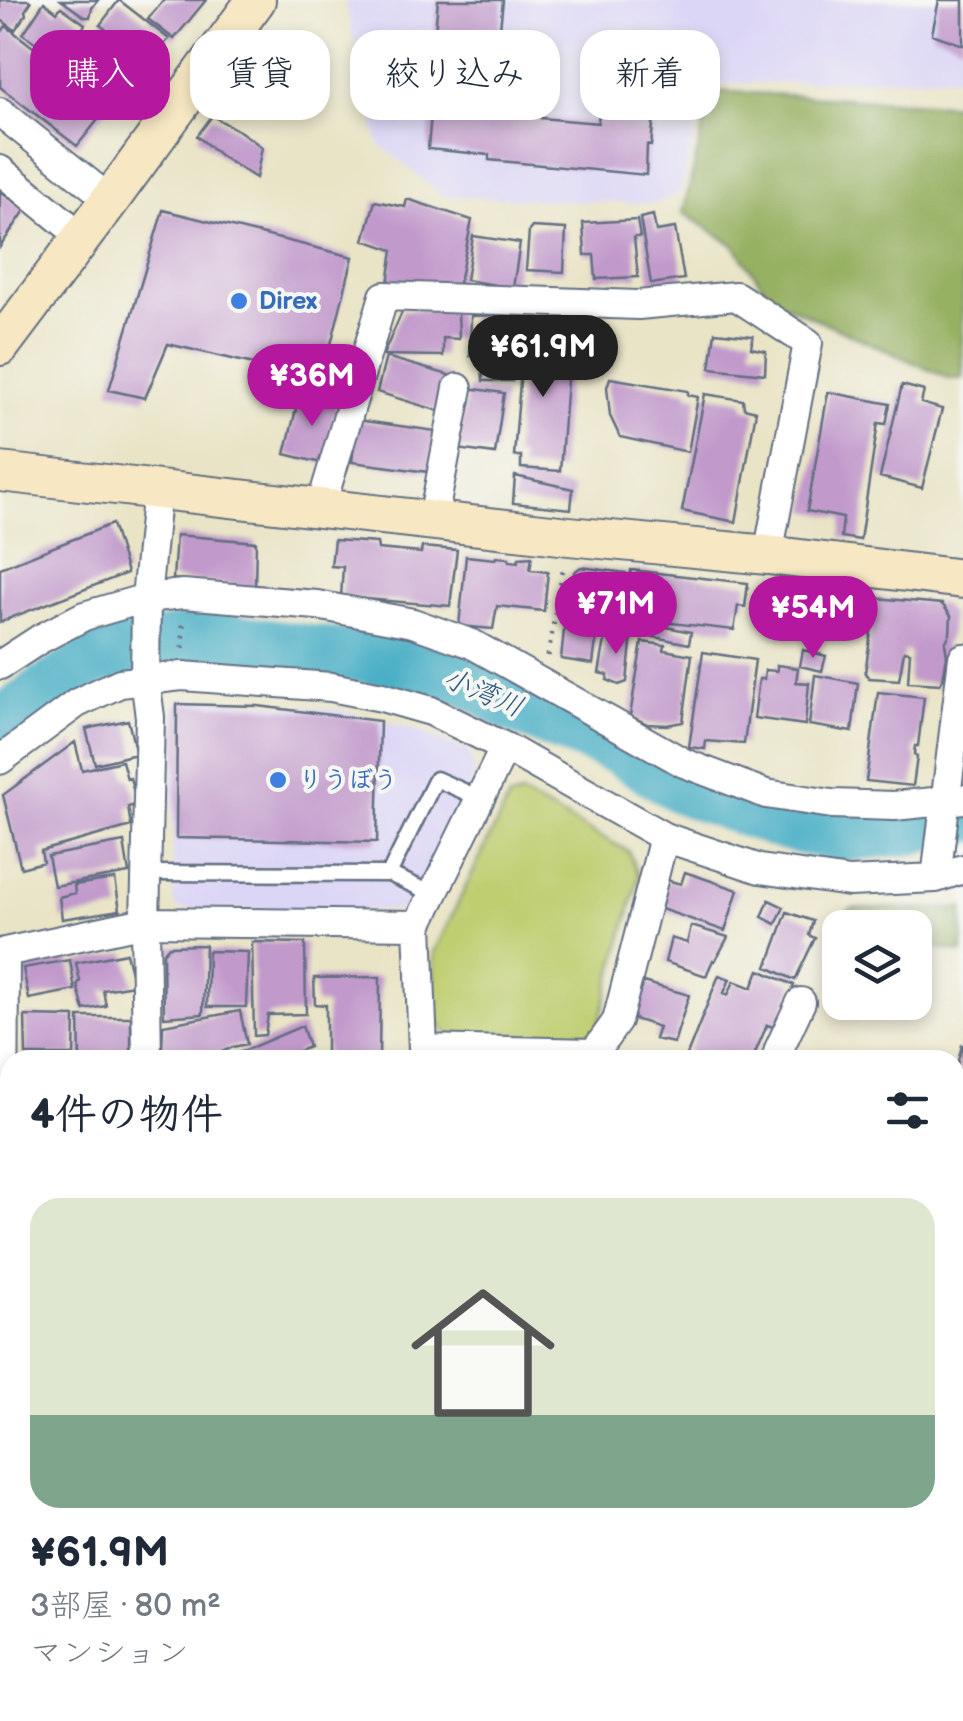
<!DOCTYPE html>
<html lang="ja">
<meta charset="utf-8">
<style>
body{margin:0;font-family:"Balsamiq Sans","Klee One",sans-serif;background:#f6f6f7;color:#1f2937;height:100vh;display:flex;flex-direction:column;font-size:38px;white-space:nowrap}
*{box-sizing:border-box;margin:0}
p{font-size:32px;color:#747a83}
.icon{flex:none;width:55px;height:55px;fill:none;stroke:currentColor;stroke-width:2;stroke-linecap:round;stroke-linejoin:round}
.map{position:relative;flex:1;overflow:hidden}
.drawer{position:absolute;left:0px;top:1050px;width:965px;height:672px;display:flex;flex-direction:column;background:#fff;border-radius:30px 30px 0 0;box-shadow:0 5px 15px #0003}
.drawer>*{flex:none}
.hud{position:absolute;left:30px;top:30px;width:905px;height:90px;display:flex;gap:20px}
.controls{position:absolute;left:822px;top:910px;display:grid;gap:20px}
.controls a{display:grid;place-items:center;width:110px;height:110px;border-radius:20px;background:#fff;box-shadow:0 5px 15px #0003;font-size:50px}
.price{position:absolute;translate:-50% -85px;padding:0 22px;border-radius:35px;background:#b5179e;color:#fff;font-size:32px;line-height:65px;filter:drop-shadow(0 2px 5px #0008)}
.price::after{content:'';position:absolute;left:50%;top:60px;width:30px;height:22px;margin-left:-15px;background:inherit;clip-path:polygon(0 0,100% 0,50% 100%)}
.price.on{background:#222;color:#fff}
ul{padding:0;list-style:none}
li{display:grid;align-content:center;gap:20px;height:530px;padding:0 30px}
li span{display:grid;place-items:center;height:310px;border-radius:30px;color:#555}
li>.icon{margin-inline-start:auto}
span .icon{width:180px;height:180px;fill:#fffc;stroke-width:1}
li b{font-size:42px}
h2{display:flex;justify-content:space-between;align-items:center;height:120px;padding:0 30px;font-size:42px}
.tag{padding:0 35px;border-radius:30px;background:#fff;box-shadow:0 5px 15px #0003;font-size:35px;line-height:90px}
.tag.on{background:#b5179e;color:#fff}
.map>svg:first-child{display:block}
</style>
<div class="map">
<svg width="963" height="1721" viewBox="0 0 963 1721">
<rect width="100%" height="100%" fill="#f6f6f2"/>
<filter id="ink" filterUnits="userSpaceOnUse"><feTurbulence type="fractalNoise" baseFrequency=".01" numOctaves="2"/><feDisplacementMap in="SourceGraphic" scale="20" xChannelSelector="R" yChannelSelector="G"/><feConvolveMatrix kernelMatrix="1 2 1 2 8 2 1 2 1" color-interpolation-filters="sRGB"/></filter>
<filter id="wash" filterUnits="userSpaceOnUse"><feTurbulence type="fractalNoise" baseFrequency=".0048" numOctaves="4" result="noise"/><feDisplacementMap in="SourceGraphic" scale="40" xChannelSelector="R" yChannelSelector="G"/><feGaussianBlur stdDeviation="2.25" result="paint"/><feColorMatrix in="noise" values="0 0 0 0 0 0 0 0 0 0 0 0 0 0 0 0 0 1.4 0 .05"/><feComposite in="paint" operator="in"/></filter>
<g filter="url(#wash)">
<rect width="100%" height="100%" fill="#e9e4c6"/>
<path fill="#dcd6f6" d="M344,0H963V76L707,85L680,193L655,204L443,196L379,144Z
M179,698L263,703L343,711L415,729L469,752L476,773L415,902L400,910L179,909L173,903L172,708Z"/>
<path fill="#bfce71" stroke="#6d7e68" stroke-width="2.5" d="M522,795L628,851L639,876L598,1028L582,1037L449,1035L433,1016L434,952L509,798Z"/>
<path fill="#97b163" stroke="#597060" stroke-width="2.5" d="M712,91L963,105V378L950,379L772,299L734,245L683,213Z
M963,907V953L915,943V928H840V970H835L833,919L853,908L957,909Z"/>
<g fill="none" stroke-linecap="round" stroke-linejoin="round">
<path stroke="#46aec5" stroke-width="52" d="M0,724L44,691L96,660L132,649L194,639L232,640L388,661L434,671L479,687L512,707L618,749L683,789L781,824L839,837L912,829L963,818"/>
</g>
<g id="blocks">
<path fill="#c19acb" d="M0,0H29L31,2L25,11L26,14L15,30L0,19Z
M61,0H98L92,8L90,17H85Z
M119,0L169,39L148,62L100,25Z
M164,0H206L174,39L148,19Z
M438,0H503L499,38L533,40L530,69L546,71L541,118L598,123L602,76L657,81L651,146L647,145L646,175L489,160V155L428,149L431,114L391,110L394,83L430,86Z
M939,0H963V45L932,34Z
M44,2L57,12L61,7L85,24L83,28L86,31L65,62L23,34Z
M6,26L109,106L77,146L0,87V34Z
M103,33L162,74L155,81L145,75L121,104L70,65L84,47L87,50Z
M212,116L241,132L262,147L256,178L222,157L197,136Z
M0,192L26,209L0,247Z
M407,199L472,220L457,292L387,290L393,250L364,240L375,201L405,207Z
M163,210L353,257L322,380L168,344L145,398L109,390Z
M653,215L656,231L675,228L684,279L651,284L640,218Z
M637,220L640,237H634L638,277L596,279L594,255H585L583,223Z
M532,227L566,229L564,272L526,270L529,231Z
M473,236L520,243L513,288L466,280Z
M403,310H458L459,339L443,338V356L383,355Z
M513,315L512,381H483L482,356H470L471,316Z
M561,329H571L560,471L521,468V456H514L524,333L560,334Z
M715,332L753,336L751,348L766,351L765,374L710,368Z
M386,357L449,375L439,411L377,392Z
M610,378L688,391V395L698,397L688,452L620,437L610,416L607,387Z
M902,385L924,391L921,403L942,409L922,488L880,477Z
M468,388L504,393L495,454L457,449Z
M828,392L890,404L886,424L878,423L860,540L841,537L843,518L807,511Z
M300,393L337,403L325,464L285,454Z
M705,394L743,400L744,408L756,411L736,522L682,511Z
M357,420L436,431L429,472L352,462Z
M515,476L573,489L571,509L513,503Z
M112,524L127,573L0,622V568Z
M176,535L256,542L255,588L173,579Z
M334,540L377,543L378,549L421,553L422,547L457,550L450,606L341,597L343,567L331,566Z
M466,556L495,559L496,557L509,558V561L518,562L519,558L532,557L530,570L548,572L544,611L497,606L493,629L459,626Z
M581,567L626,573L620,619L570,612L574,572Z
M631,570L748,583L745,607L738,606L734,630L635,619L637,595L627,593Z
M876,598L942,604L951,616L950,634L945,643L947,656L943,679L940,684L908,682L910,652L904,651L899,680L869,678L865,673Z
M565,620L598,625L593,664L561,659Z
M642,622L691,632L689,644L640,634Z
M607,629L632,634L627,682L619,685L607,680L608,675L599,673Z
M642,642L665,645L664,650L692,655L683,722L667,725L647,724L630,716Z
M803,650L826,656L822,671L800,666Z
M703,652L755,660L744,744L706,741L705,749L689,747Z
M777,665L798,668L796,682L809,683L805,725L754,718L759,679H764L765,670L777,671Z
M815,675L858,683L852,732L809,725Z
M878,692L924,697L918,746H915L914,754L917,757L913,786L866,781Z
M177,704L258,706L380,721L377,842L176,838Z
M128,720L136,754L95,764L86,729Z
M75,742L82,770L122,761L127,779L130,778L137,804L128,807L131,826L41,851L43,862L21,868L3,795Z
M124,842L129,873L54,886L48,856Z
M685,872L738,890L725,931L661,909L667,880L681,884Z
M115,879L120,910L62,919L59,897L75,893L74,885Z
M769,900L784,907L776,924L762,917Z
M787,912L813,921L809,935L815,938L795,980L767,967Z
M691,926L728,937L715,961L713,960L706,976L665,962L671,938L687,943Z
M252,942L305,943L306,1014L268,1015L265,1035L254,1036Z
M205,945L203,1014L164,1017L163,953L169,946Z
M208,951L248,952L246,1007H207Z
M126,953L134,985L103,990L106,1006L84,1010L77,985L80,981L76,963Z
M70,960L75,990L29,999L23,968Z
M759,970L794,985L777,1028L767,1025L752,1060H685L719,975L730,979L724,993L728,995L734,981L752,988Z
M380,977L379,1060H326V1005L315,1004L314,978Z
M643,982L689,995L674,1043L655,1039L659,1027L631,1018Z
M240,1011L247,1044L233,1047L205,1060H165L162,1049L163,1025Z
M25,1016L75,1017L74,1055H26Z
M79,1017H131V1060H80Z
M302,1026L309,1047L297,1052L300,1060H222Z
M962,1045H963V1070L956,1069Z
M955,1191L961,1192L959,1216L963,1217L961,1259L955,1257Z
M0,1471L10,1496V1526L0,1530Z
M10,1568V1599L0,1592V1584Z
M0,1610L10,1617V1684L0,1682Z
M66,1712H104L100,1721H88Z
M111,1712H159L157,1721H108Z
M187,1712H238L242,1721H187L183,1715Z
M332,1712H377L381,1721H335Z
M388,1712H434L440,1721H395Z
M636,1712H709L699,1721H625Z
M745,1712H841V1718L751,1721H746Z"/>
</g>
</g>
<g filter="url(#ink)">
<use href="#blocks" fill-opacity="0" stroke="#636e82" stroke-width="2.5"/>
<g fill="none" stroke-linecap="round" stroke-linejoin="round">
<defs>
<path id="lane" d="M146,873L389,874L433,894
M389,874L436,779L479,798"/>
<path id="street" d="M0,112L110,200
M0,170L82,237
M321,506L384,296L638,305L736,296L808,343L768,555
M433,519L458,388
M0,665L40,639L84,616L146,598L183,594L317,605L413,623L472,644L684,763L766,794L832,804L894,806L963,799
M505,747L418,925L423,1049L594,1053
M0,760L77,703L120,683L182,676L331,687L382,697L431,711L505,747L664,837L760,869L849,882L936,878L963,869
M936,878L963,658
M5,952L4,1153L9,1431
M0,955L5,952L145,922L418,925
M147,1060L145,922L150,717L145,679L146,598L157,489
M589,1060L617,1021L664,837
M776,1060L779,1049L801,1002
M166,1712V1721
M590,1712L596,1721
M0,1717L17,1716L30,1721
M520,1721L534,1712"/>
<path id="secondary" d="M0,346L110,200L256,0
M0,472L569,536L768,555L963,579"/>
</defs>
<use href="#lane" stroke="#636e82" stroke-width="19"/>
<use href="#street" stroke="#636e82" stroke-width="32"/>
<use href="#secondary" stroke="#636e82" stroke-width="42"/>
<path stroke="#636e82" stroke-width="5" stroke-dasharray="2.5 8" stroke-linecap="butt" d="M183,648V624
M548,656L563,568"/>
<use href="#lane" stroke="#fff" stroke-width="14"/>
<use href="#street" stroke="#fff" stroke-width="28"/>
<use href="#secondary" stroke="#f7e8c3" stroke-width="38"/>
</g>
</g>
<g fill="#3f7fe0" stroke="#f6f6f2" stroke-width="4">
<circle cx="239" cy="301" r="10"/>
<circle cx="278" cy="780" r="10"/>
</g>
<g text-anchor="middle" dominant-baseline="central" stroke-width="8" stroke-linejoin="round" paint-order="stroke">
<g font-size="25" font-weight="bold" fill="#366cbe" stroke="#f6f6f2" text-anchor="start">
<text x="259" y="301">Direx</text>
<text x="298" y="780">りうぼう</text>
</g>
<g font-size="28" font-style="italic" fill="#2a5b82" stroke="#f6f6f2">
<text transform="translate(483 693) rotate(23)">小湾川</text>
</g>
</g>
</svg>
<div class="controls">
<a><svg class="icon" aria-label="layers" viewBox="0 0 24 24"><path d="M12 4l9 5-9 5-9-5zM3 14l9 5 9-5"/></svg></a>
</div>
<b class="price on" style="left:543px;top:400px">¥61.9M</b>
<b class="price" style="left:312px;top:429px">¥36M</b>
<b class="price" style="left:616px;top:657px">¥71M</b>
<b class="price" style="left:813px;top:661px">¥54M</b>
<div class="hud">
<a class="tag on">購入</a>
<a class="tag">賃貸</a>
<a class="tag">絞り込み</a>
<a class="tag">新着</a>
</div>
<section class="drawer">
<h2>4件の物件<svg class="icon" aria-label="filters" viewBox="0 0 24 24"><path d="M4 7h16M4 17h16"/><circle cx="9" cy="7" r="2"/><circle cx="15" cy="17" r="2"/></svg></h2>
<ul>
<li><span style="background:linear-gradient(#dfe7d0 70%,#7fa58c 0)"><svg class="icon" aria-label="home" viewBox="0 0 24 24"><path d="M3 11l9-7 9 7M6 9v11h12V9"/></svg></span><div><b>¥61.9M</b><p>3部屋 · 80 m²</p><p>マンション</p></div></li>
</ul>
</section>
</div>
